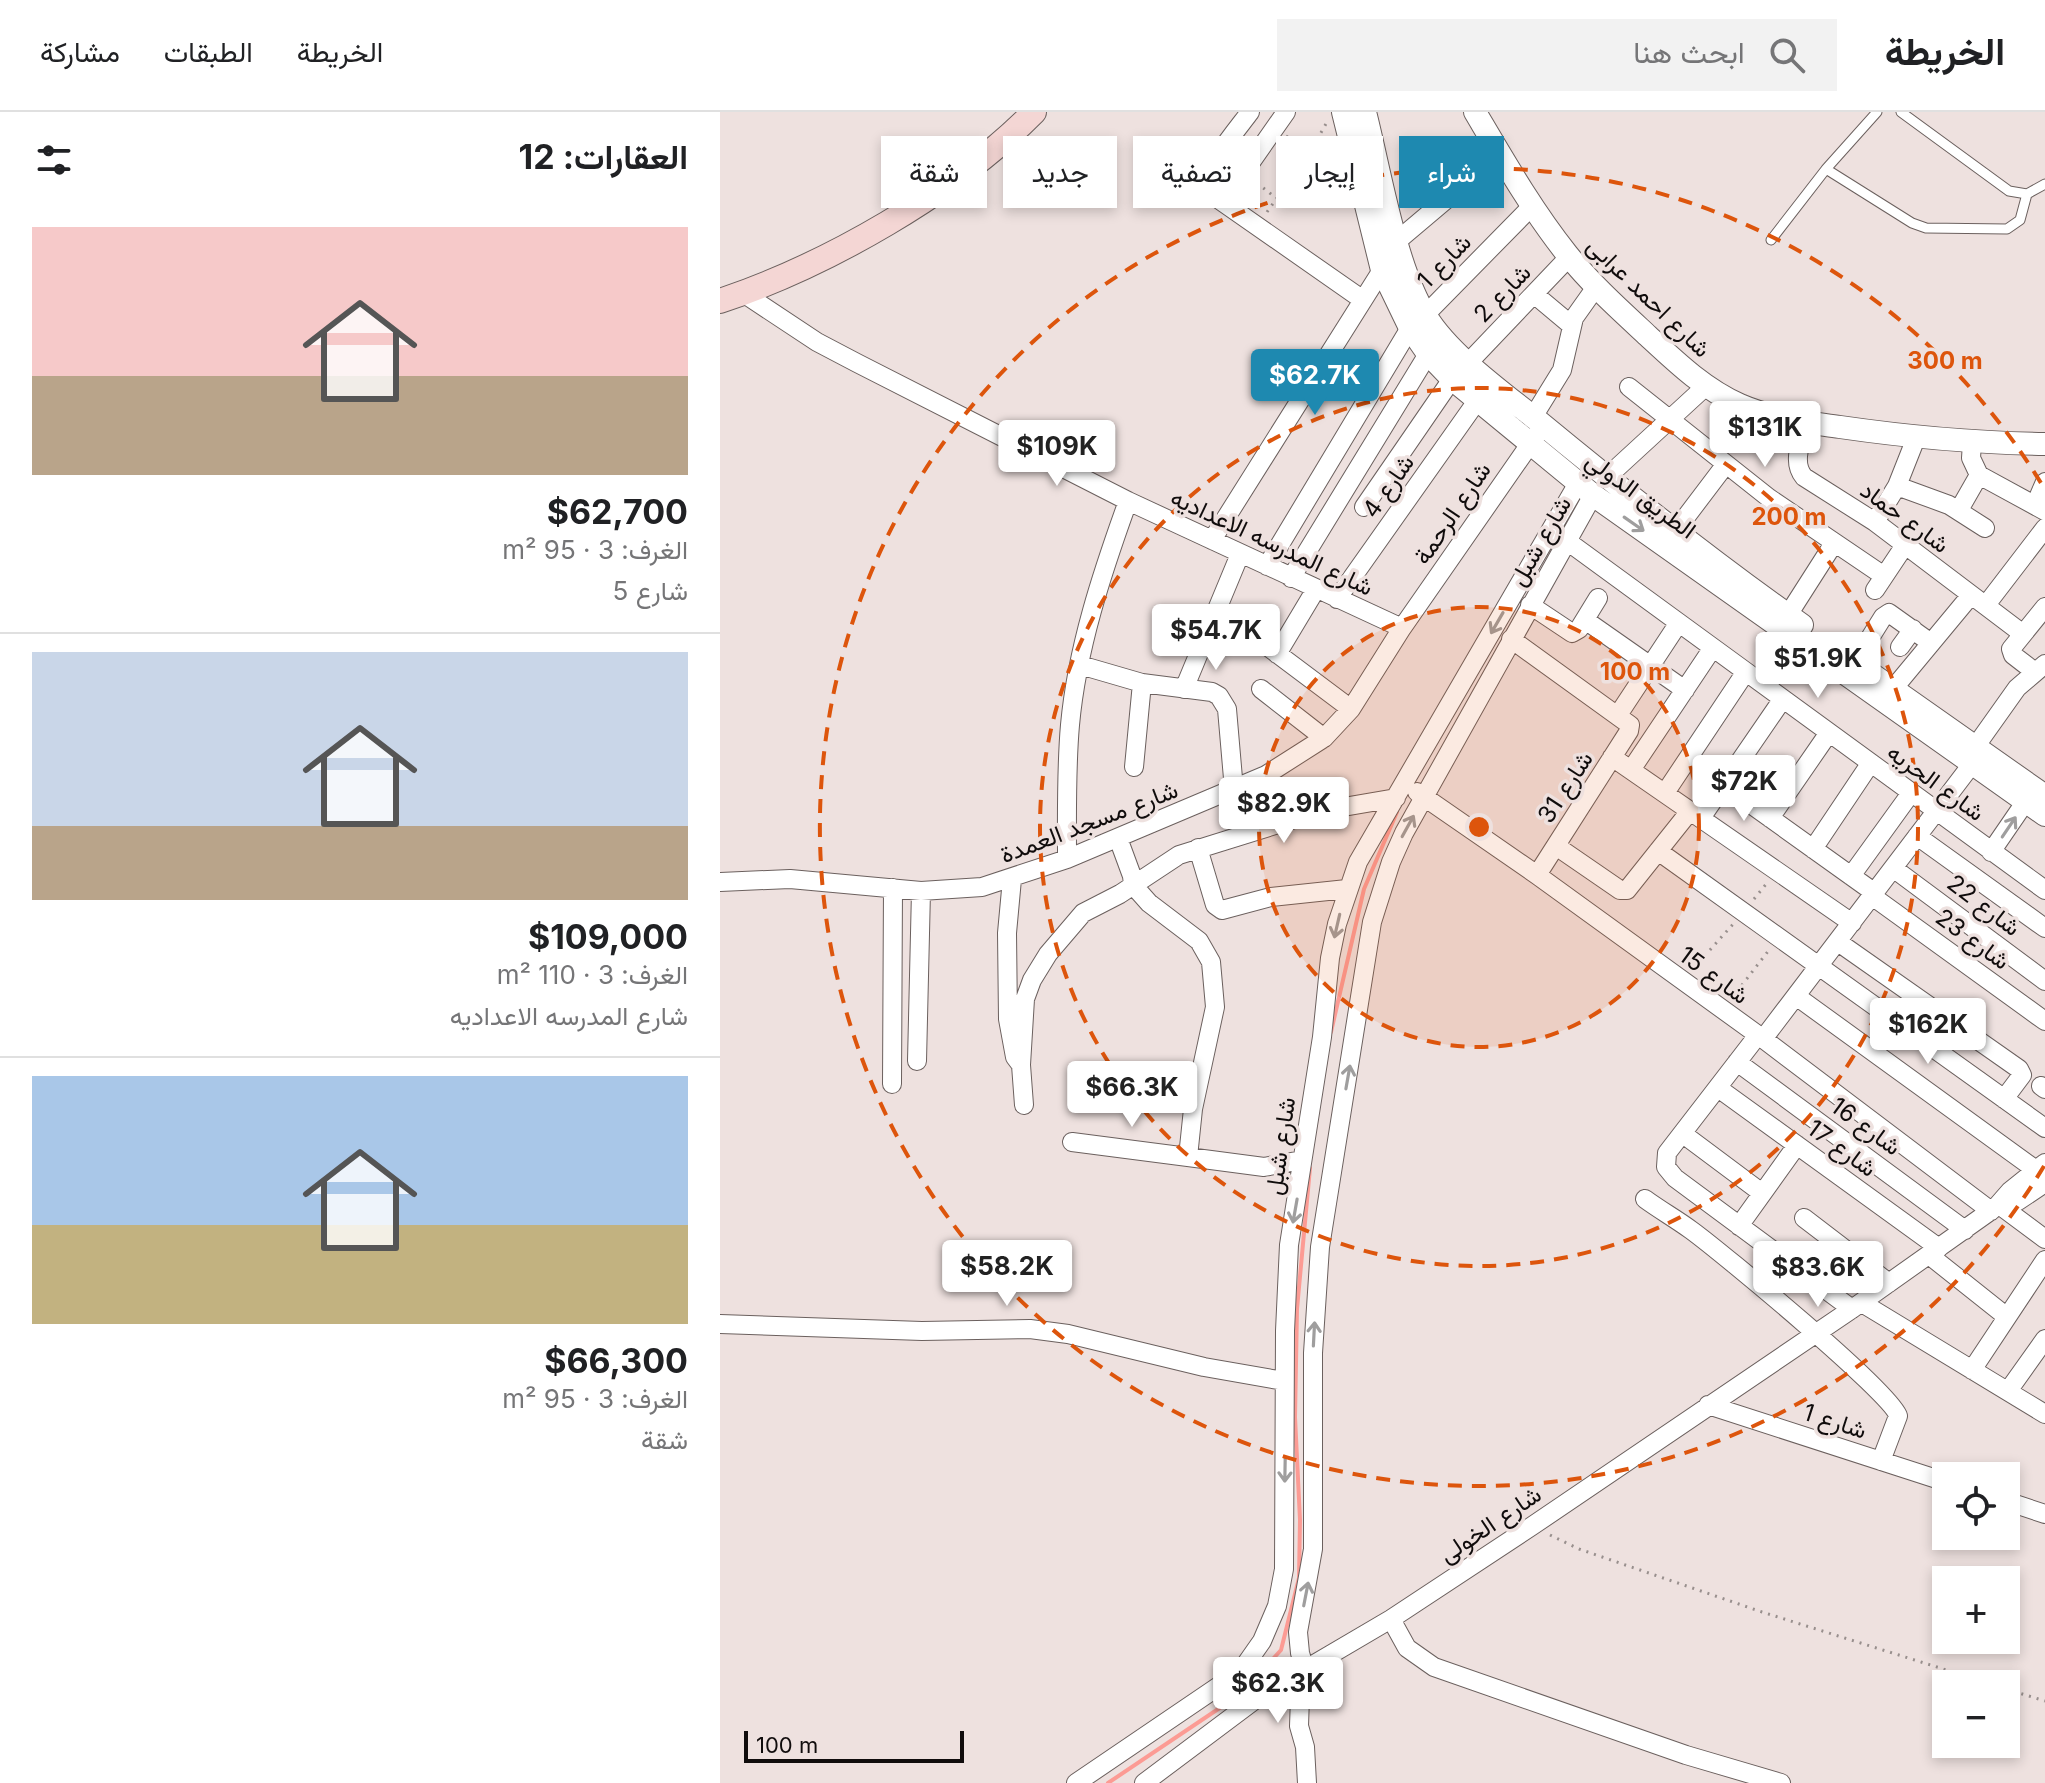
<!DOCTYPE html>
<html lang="ar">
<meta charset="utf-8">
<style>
body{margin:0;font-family:Inter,Vazirmatn,sans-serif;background:#f2f2f2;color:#202124;direction:rtl;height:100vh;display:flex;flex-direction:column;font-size:30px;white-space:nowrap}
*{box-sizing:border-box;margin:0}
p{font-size:26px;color:#757577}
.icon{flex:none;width:44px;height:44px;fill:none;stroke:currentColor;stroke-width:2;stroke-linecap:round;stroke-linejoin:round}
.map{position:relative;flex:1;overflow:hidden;direction:ltr}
.details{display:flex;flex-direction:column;background:#fff;width:720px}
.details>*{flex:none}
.banner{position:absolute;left:24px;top:24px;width:760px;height:72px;direction:rtl;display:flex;gap:16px}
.controls{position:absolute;left:1212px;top:1350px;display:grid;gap:16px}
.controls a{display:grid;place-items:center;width:88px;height:88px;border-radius:0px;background:#fff;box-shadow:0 4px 12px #0003;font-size:40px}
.scale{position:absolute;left:24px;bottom:20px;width:220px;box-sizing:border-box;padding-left:8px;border:4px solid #100c0c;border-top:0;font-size:22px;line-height:28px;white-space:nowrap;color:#100c0c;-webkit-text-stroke:6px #eee1df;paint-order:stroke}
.price{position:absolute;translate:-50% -68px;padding:0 18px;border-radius:8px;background:#fff;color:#222;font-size:26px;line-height:52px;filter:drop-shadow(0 2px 4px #0008)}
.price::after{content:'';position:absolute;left:50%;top:48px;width:24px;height:18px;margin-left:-12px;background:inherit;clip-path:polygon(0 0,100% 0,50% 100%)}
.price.selected{background:#1e89b0;color:#fff}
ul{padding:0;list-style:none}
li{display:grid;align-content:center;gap:16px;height:424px;padding:0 32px}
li+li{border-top:2px solid #e0e0e0}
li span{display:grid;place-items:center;height:248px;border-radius:0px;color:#555}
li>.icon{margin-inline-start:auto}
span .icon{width:144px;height:144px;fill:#fffc;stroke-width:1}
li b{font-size:34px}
h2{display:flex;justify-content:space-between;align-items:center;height:96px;padding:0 32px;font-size:34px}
.tag{padding:0 28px;border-radius:0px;background:#fff;box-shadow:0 4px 12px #0003;font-size:28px;line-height:72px}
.tag.selected{background:#1e89b0;color:#fff}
header{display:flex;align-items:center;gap:48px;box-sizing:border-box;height:112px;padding:0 40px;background:#fff;border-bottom:2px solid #e0e0e0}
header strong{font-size:38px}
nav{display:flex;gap:44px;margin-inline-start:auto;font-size:28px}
.search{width:560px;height:72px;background:#f2f2f2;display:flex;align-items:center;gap:20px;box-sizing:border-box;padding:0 28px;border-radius:0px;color:#757577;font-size:30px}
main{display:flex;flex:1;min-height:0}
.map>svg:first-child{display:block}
</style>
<header>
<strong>الخريطة</strong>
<div class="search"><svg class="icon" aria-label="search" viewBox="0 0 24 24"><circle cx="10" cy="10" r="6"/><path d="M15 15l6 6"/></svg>ابحث هنا</div>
<nav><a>الخريطة</a><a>الطبقات</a><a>مشاركة</a></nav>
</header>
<main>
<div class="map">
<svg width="1325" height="1671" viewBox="0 0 1325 1671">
<rect width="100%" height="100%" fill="#eee1df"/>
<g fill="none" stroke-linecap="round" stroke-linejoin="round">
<path stroke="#fc9b94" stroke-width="4" d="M611,920L644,777L677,700
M388,1671L522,1581L561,1538L579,1466L580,1408L575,1305L577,1197L590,1056"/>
<defs>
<path id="service" d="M1181,0L1289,79L1307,82L1325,72
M1106,57L1192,111L1206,116L1287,117L1300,108L1307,82
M1051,128L1106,57L1157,0"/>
<path id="minor" d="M530,0C519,15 480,61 484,77L643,188
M503,90L566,0
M677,129L780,42
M23,181L97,230L137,251L408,389L682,516
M814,182L851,213
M705,203L812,94
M749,250L849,145
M909,275L1049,386L1164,464
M813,305L842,258L854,206L876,175
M1087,310C1082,328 1071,350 1084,365L1155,410L1303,522
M1252,331L1251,346L1259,363L1325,399
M887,365L986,274
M1177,374L1229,393L1265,416
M1315,393L1325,370
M644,395L732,267
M1239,398L1259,363
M1155,410L1177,374L1196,326
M956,418L1006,352
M492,428L662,158
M847,429L1325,778
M547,454L690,216
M571,466L708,242
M1155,478L1185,433
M617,487L757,289
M810,493L852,521L859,517L878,486
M1266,493L1325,416
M1068,503L1114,431
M865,508L965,578
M535,525L631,597
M791,527L910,613L909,619L817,763
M1180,535L1193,517
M557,542L596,477
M1135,550L1163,505L1169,501L1211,531
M360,553L422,571L492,580L499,584L507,597L514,678
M1315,560L1293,543L1291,537L1325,495
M464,577L520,442
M541,577L604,626
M1173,577L1251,483
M898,603L958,512
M892,645L1132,811
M1248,645L1297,576L1325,552
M414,655L422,571
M911,658L992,537
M1004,673L1155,781
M697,680L817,763L1038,923L1271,1099
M945,681L1025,561
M981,706L1062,588
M1050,706L1108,622
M1197,724L1325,816
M398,726L412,764L413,773L429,791L479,829L491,850L495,895L473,997L468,1045L544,1055L582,1048
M836,734L900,778H907L970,699
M478,736L495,793L502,798L551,785L627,777
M1093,737L1150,652
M938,739L1325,1016
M1271,740L1306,689
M347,747C347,703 346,658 350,613C357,536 382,461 408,389
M1173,756L1325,869
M1131,764L1191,681
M292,767L287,821L288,907L295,945L301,953L304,993
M0,770L70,767L201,779L262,775L347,747L546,663L604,626L631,597L682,516L817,322
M1152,784L1325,909
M1118,830L1299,957L1302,963L1284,987
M1076,884L1316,1058
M1038,923L947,1041L946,1055L955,1066L1132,1197
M1043,927L1252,652
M197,949L201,779
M1017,950L1245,1118
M301,953L305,887L312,868L328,842L363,801L400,782L459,743L600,699L676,686
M172,972L173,776
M1321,974L1325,977
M998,976L1219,1136
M963,1022L1042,1081
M352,1030L468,1045
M925,1087C940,1098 956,1107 971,1118C1000,1139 1173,1282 1178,1304L1161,1349
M1276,1095L1298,1089L1325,1071
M1282,1095L1325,1127
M1084,1106L1169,1171
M1019,1114L1077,1033
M1209,1143L1287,1205
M1142,1191L1325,1302
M0,1212L202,1219L310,1217L348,1222L484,1255L564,1269
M1252,1258L1325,1148
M1288,1279L1325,1227
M988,1293L1226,1370
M1286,1389L1325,1402
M671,1507L687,1536L714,1555L966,1643L1061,1671
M356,1671L521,1559L542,1529L557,1494L564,1457L565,1219L569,1133L602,925L610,846L617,812L638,750L858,371
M424,1671L540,1584L671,1507L812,1414L1132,1197L1276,1095L1290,1079L1325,1051
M587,1671L585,1635L579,1614L580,1585L585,1558L580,1541L578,1520L593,1437V1241L600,1135L652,810L671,750L684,721L873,383"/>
<path id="tertiary" d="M623,0L662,158L690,216L708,242L732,267L873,383L1325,703
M645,0C660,59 675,154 706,204C729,242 782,280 817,308C903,379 991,449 1082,513
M755,0C784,49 812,98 847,142C871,172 900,198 928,224C956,250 984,277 1020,293C1052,307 1086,310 1120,315C1189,325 1256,331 1325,332
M1153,563L1325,684"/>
<path id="secondary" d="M0,189C107,153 234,81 314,0"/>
</defs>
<use href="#service" stroke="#6b605e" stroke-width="11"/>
<use href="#minor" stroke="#6b605e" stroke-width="20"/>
<use href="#tertiary" stroke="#6b605e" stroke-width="24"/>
<use href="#secondary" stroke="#6b605e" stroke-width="26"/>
<path stroke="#988f8d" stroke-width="3" stroke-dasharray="2 6" stroke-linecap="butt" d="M566,24L590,40
M537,71L556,86
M547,100L590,40L607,10
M1034,787L1047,771
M974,856L1014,811
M1012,886L1049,838
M830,1423L859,1437L1042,1500L1271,1572
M1286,1577L1325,1589"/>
<use href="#service" stroke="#fff" stroke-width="9"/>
<use href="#minor" stroke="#fff" stroke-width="18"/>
<use href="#tertiary" stroke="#fff" stroke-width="22"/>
<use href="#secondary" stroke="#f4d6d4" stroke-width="24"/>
</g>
<defs><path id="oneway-shaft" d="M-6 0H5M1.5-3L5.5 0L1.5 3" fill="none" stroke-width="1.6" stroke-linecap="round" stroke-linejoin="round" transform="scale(2)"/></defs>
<g stroke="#9f9e9e">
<use href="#oneway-shaft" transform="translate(914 412) rotate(35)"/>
<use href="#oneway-shaft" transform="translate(777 511) rotate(120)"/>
<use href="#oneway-shaft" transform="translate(688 714) rotate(-61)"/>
<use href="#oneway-shaft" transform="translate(1289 715) rotate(-56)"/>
<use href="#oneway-shaft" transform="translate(617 814) rotate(103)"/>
<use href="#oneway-shaft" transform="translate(628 965) rotate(-80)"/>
<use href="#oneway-shaft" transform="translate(575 1099) rotate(100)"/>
<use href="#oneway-shaft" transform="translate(594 1222) rotate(-87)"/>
<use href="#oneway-shaft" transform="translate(565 1358) rotate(91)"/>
<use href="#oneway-shaft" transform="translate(586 1482) rotate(-79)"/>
</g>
<circle cx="759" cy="715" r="220" fill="#dd550c" fill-opacity=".12"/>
<g fill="none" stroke="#dd550c" stroke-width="4" stroke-dasharray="14 10">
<circle cx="759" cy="715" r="220"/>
<circle cx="759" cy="715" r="439"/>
<path d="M1324 1054A659 659 0 1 1 1324 376"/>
</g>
<g text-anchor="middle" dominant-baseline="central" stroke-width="7" stroke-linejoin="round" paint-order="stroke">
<g font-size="24" fill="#100c0c" stroke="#eee1df">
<text transform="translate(724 149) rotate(-46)">شارع 1</text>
<text transform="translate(782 181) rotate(-46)">شارع 2</text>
<text transform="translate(929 185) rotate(44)">شارع احمد عرابى</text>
<text transform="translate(668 374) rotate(-55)">شارع 4</text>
<text transform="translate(921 383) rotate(36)">الطريق الدولي</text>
<text transform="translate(732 401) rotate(-56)">شارع الرحمة</text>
<text transform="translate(1185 405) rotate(36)">شارع حماد</text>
<text transform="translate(820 429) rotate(-60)">شارع شبل</text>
<text transform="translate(552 430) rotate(25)">شارع المدرسه الاعداديه</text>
<text transform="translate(1216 670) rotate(36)">شارع الحريه</text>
<text transform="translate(845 675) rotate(-57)">شارع 31</text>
<text transform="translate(369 710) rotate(-21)">شارع مسجد العمدة</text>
<text transform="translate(1264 793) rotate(37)">شارع 22</text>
<text transform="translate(1253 827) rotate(36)">شارع 23</text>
<text transform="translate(994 863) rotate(36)">شارع 15</text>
<text transform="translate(1146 1014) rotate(36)">شارع 16</text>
<text transform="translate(560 1034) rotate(-82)">شارع شبل</text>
<text transform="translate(1122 1036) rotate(36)">شارع 17</text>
<text transform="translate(1115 1309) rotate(18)">شارع 1</text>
<text transform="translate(770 1412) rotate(-34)">شارع الخولى</text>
</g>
</g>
<circle cx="759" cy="715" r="12" fill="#dd550c" stroke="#eee1df" stroke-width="4"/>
<g font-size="24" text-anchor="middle" font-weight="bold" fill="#dd550c" stroke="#eee1df" stroke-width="7" stroke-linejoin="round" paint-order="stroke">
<text x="1225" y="257">300 m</text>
<text x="1069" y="413">200 m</text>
<text x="915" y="568">100 m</text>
</g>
</svg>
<div class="controls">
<a><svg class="icon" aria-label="locate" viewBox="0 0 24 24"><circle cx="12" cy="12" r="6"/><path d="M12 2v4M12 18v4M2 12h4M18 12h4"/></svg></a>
<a>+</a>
<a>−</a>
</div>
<div class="scale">100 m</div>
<b class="price selected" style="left:595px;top:305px">$62.7K</b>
<b class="price" style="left:1045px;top:357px">$131K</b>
<b class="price" style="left:337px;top:376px">$109K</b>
<b class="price" style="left:496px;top:560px">$54.7K</b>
<b class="price" style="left:1098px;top:588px">$51.9K</b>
<b class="price" style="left:1024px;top:711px">$72K</b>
<b class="price" style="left:564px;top:733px">$82.9K</b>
<b class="price" style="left:1208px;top:954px">$162K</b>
<b class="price" style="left:412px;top:1017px">$66.3K</b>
<b class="price" style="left:287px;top:1196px">$58.2K</b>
<b class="price" style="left:1098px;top:1197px">$83.6K</b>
<b class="price" style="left:558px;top:1613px">$62.3K</b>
<div class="banner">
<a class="tag selected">شراء</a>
<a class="tag">إيجار</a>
<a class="tag">تصفية</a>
<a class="tag">جديد</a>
<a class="tag">شقة</a>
</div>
</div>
<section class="details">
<h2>العقارات: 12<svg class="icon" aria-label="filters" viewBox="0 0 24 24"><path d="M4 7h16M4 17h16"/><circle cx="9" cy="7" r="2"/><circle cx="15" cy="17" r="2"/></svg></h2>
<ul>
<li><span style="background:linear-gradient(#f6c9c9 60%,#b9a48a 0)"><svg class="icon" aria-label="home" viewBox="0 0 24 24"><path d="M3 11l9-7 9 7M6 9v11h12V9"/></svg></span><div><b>$62,700</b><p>الغرف: 3 · 95 m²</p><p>شارع 5</p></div></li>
<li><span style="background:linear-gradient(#c9d6e8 70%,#b9a48a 0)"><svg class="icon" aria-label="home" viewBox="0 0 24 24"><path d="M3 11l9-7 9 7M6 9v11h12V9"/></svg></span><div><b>$109,000</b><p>الغرف: 3 · 110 m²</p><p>شارع المدرسه الاعداديه</p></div></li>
<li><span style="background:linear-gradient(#a9c7e8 60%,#c2b280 0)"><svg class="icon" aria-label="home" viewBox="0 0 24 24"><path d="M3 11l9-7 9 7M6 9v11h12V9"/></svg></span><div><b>$66,300</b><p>الغرف: 3 · 95 m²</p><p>شقة</p></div></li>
</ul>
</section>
</main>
